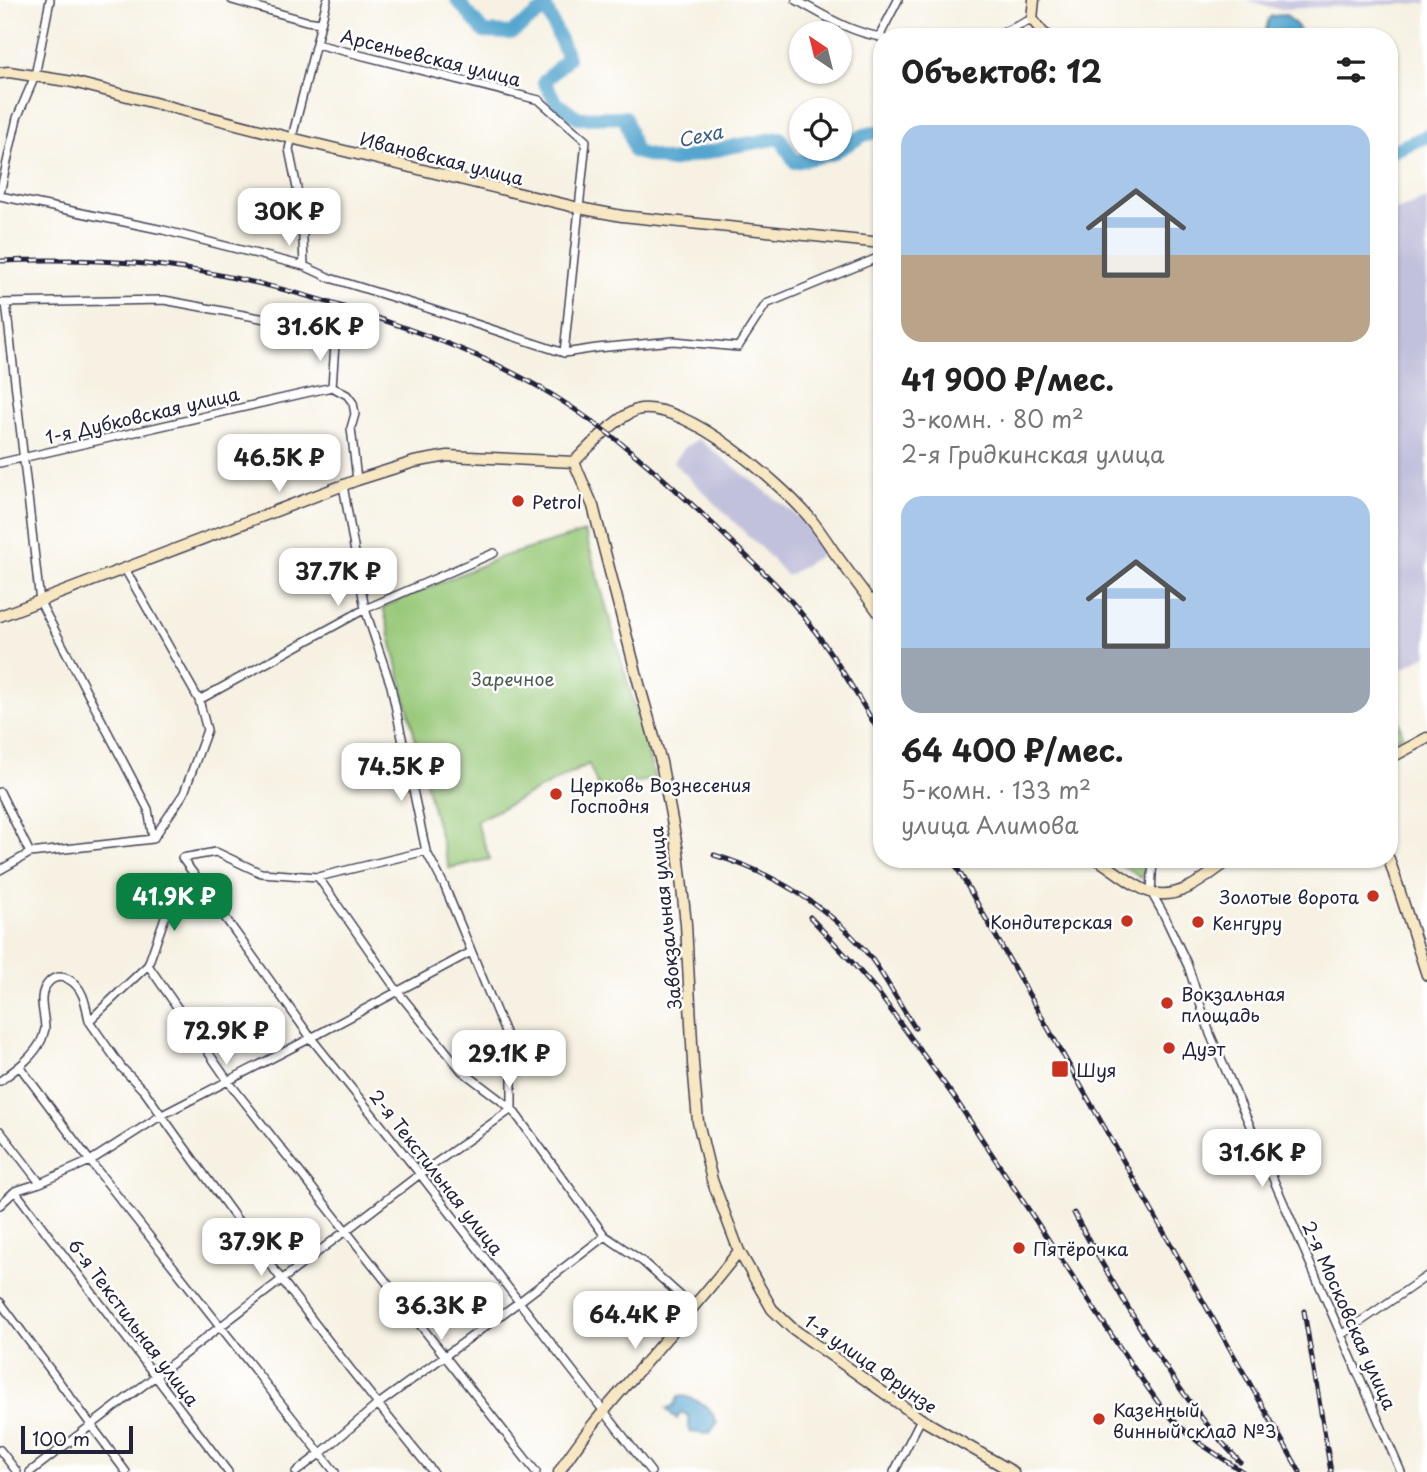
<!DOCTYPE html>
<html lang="ru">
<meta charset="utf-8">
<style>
body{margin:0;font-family:"Playpen Sans",sans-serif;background:#f6f6f6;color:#222;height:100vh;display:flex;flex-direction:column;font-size:26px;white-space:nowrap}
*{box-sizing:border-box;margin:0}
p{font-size:23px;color:#767676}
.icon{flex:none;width:38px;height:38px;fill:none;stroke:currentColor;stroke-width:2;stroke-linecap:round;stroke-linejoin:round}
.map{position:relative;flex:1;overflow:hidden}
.details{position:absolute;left:873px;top:28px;width:525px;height:840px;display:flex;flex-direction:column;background:#fff;border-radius:28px;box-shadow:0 2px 5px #0004}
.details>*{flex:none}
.needle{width:46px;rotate:325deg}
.controls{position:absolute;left:789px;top:21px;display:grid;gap:14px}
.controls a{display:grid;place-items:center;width:63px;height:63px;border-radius:50%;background:#fff;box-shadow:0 2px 5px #0004;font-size:35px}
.scale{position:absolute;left:21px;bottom:18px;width:112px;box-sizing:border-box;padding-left:7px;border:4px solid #22223b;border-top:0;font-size:19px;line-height:24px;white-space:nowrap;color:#22223b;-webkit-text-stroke:5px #fff;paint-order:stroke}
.price{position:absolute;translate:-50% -60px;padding:0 16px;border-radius:14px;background:#fff;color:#222;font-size:23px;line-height:46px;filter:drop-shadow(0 2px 4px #0008)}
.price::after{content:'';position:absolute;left:50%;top:42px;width:21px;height:16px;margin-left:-10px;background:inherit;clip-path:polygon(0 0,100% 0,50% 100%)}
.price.on{background:#0b8043;color:#fff}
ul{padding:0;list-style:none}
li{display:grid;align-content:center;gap:14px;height:371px;padding:0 28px}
li span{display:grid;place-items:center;height:217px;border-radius:21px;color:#555}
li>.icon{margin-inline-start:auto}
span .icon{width:126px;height:126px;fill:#fffc;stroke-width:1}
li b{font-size:30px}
h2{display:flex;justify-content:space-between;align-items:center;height:84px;padding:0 28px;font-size:30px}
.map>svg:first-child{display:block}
</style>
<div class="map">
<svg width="1427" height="1472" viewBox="0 0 1427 1472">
<rect width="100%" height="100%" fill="#fff"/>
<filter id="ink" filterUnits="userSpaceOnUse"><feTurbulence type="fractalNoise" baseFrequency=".0143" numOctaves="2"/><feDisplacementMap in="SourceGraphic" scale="14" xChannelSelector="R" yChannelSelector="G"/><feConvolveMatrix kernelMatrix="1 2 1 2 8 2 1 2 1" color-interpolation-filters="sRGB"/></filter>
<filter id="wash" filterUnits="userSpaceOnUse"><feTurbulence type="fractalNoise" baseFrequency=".00686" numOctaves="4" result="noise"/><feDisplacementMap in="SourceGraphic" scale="28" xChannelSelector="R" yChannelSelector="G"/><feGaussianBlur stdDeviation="1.57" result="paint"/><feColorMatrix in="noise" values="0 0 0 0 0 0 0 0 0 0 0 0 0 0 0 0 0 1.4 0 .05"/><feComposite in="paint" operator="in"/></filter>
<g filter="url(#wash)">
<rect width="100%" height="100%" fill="#f6f1e2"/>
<path fill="#c2c1dc" d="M1246,0H1427V3L1278,9Z
M1427,199V655L1390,675V212Z
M698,439L800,518L826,552L787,576L770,557L673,462L684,448Z"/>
<path fill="#97c877" stroke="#5c7559" stroke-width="2" d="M585,532L655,779L599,789L589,764L476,821L490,859L449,868L432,807L383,607L501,557Z
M1390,697L1403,735L1390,742Z
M1113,859H1149L1151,864L1141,878Z"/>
<path fill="#54a6cf" stroke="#3b6485" stroke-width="2" d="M1286,15L1298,27L1300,37H1264L1269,18L1272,16Z
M685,1396C703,1403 710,1406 717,1423L709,1434L689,1432V1416L681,1412L677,1419L666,1409L674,1405L678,1397Z"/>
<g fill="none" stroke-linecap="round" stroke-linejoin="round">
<path stroke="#54a6cf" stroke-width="14" d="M457,0L484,32L511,33L546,8L568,58L544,82L557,104L579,118L625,117L635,152L670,161L734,146L780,138L795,162L831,154L840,149
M840,149L864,135L882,131
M1390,152L1427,136"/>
</g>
</g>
<g filter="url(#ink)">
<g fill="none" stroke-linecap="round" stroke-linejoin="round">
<defs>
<path id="street" d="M232,0L306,21L321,23
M796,0C823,15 851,33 882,37
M1003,34L1037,37
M879,37L898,0
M978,37L999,34L1032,19
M316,44L539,100L586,141L564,353
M0,193L17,118L35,76L50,0
M0,196L163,230L304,266L330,278L421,306L564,353L597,348L674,341L738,347L766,304L882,256
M304,266L302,213L289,149L327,0
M0,303L164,300L324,330L330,334L335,344L332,387
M6,303L40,602L148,809L153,839
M332,387L347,395L353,403L355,414L351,428L357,480
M0,463L332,387
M870,601L882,592
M199,700L365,609L494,553
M0,792L30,853
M1153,859L1151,892L1164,915L1188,966L1210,1034L1401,1472
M0,870L30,853L153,839L184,793L207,730L199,700L125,569
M318,877L398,992L462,1071L512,1109L605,1236L642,1261L693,1307
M204,888L311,1038L420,1174L651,1472
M148,965L228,1081L536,1472
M89,1021L122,1068L145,1092C237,1222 332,1350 433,1472
M20,1067L90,1161L335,1472
M0,1081C15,1070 34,1057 42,1039C43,1036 44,1032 45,1029C45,1013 36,995 49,982C55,976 61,976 68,979C84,987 86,1006 89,1021L148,965L165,917L204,888L182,858L216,852L261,873L318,877L426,851
M0,1131L40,1183
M15,1191L228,1472
M0,1205L15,1191L40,1183L90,1161L162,1115L311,1038L471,952
M0,1302L126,1472
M1341,1335L1427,1276
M0,1450L17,1472
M30,1472L420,1174L512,1109V1074L506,1035L444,885L426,851L391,686L365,609L343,485
M296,1472L321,1453L377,1405L519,1302L605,1236
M894,1472L921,1419"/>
<path id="secondary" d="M1034,0L1032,19L1043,33L1049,37
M0,73L9,72L73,82L291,138L579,208L622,216L882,243
M574,462L593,506L639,684L661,762L678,852L686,924L693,1063L698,1122L712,1180L739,1251L772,1309L792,1328L921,1419L1013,1472
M574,462C588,448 621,412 641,409C689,404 779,482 809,517C818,528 826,540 834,552C850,574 866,595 882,617
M0,616L357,480L414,462L448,456L574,462
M1390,758L1427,738
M1097,859C1113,869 1135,888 1153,893C1182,900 1209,874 1231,859
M1389,859L1427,975
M559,1472C582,1435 611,1403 639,1370C673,1331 707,1292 739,1251"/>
</defs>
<use href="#street" stroke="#424154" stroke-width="10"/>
<use href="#secondary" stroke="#424154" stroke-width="13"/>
<use href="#street" stroke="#fff" stroke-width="7"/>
<use href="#secondary" stroke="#f7e8c3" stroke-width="10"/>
<defs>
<path id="rail" d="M0,261C55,259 110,260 164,266C245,276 324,299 400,326C454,345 506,366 554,396C614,433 665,479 715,526C736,547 759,567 780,589C821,632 852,686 882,737
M714,855C774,873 832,908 871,958C887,980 900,1005 915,1028
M952,859L1300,1472
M810,917L851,961L877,991L954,1097L1128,1360L1160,1405L1179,1426L1201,1444L1243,1472
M1074,1213C1090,1244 1109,1275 1127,1306C1161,1362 1195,1415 1240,1462
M1304,1311L1331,1472"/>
</defs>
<use href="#rail" stroke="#22223b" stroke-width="5"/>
<use href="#rail" stroke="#fff" stroke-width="2.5" stroke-dasharray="8" stroke-linecap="butt"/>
</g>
</g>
<g fill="#c8321e" stroke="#fff" stroke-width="2.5">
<circle cx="518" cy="501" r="7"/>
<circle cx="556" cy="794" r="7"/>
<circle cx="1373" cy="896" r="7"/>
<circle cx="1127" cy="921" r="7"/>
<circle cx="1198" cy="922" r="7"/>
<circle cx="1167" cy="1003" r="7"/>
<circle cx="1169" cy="1048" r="7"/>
<rect x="1051" y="1060" width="18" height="18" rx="3.5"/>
<circle cx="1019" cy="1248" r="7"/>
<circle cx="1099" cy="1419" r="7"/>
</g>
<g text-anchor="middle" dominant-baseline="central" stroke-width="5" stroke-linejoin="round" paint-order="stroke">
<g font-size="18" fill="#22223b" stroke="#fff">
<text transform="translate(431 57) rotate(14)">Арсеньевская улица</text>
<text transform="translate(442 158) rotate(14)">Ивановская улица</text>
<text transform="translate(142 415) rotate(-13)">1-я Дубковская улица</text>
<text transform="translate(665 918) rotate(-96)">Завокзальная улица</text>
<text transform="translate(437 1172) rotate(52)">2-я Текстильная улица</text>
<text transform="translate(1350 1315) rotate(66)">2-я Московская улица</text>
<text transform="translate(134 1322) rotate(53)">6-я Текстильная улица</text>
<text transform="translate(871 1363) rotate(35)">1-я улица Фрунзе</text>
</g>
<g font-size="18" fill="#22223b" stroke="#fff" text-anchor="start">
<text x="532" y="501">Petrol</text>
<text x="570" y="784">Церковь Вознесения<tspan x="570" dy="21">Господня</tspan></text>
<text x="1359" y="896" text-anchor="end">Золотые ворота</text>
<text x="1113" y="921" text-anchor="end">Кондитерская</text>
<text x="1212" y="922">Кенгуру</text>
<text x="1181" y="993">Вокзальная<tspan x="1181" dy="21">площадь</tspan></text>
<text x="1183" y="1048">Дуэт</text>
<text x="1076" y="1069">Шуя</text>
<text x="1033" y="1248">Пятёрочка</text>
<text x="1113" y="1409">Казенный<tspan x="1113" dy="21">винный склад №3</tspan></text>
</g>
<g font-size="18" fill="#4b5c50" stroke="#fff">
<text x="513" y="678">Заречное</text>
</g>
<g font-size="19" font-style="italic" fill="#385d7e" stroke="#fff">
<text transform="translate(700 135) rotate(-12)">Сеха</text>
</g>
</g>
</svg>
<div class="controls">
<a><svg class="needle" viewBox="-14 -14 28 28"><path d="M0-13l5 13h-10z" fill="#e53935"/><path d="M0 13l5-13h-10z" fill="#767676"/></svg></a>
<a><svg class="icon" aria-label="locate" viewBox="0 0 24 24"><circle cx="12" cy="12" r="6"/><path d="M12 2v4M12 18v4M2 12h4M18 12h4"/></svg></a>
</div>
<div class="scale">100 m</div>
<b class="price" style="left:289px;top:248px">30K ₽</b>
<b class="price" style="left:320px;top:363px">31.6K ₽</b>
<b class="price" style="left:279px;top:494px">46.5K ₽</b>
<b class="price" style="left:338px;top:608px">37.7K ₽</b>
<b class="price" style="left:401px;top:803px">74.5K ₽</b>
<b class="price on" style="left:174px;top:933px">41.9K ₽</b>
<b class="price" style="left:226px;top:1067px">72.9K ₽</b>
<b class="price" style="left:509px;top:1090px">29.1K ₽</b>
<b class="price" style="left:1262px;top:1189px">31.6K ₽</b>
<b class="price" style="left:261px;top:1278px">37.9K ₽</b>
<b class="price" style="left:441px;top:1342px">36.3K ₽</b>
<b class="price" style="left:635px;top:1351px">64.4K ₽</b>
<section class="details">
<h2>Объектов: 12<svg class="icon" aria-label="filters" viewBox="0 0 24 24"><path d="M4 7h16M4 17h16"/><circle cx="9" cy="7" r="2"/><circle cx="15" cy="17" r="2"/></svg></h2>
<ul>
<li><span style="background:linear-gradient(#a9c7e8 60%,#b9a48a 0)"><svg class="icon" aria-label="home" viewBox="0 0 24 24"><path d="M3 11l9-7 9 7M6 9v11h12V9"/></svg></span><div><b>41 900 ₽/мес.</b><p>3-комн. · 80 m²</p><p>2-я Гридкинская улица</p></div></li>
<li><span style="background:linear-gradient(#a9c7e8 70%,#9aa5b1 0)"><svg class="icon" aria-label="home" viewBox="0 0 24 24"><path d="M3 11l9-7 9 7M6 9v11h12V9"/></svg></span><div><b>64 400 ₽/мес.</b><p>5-комн. · 133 m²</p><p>улица Алимова</p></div></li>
</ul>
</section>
</div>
